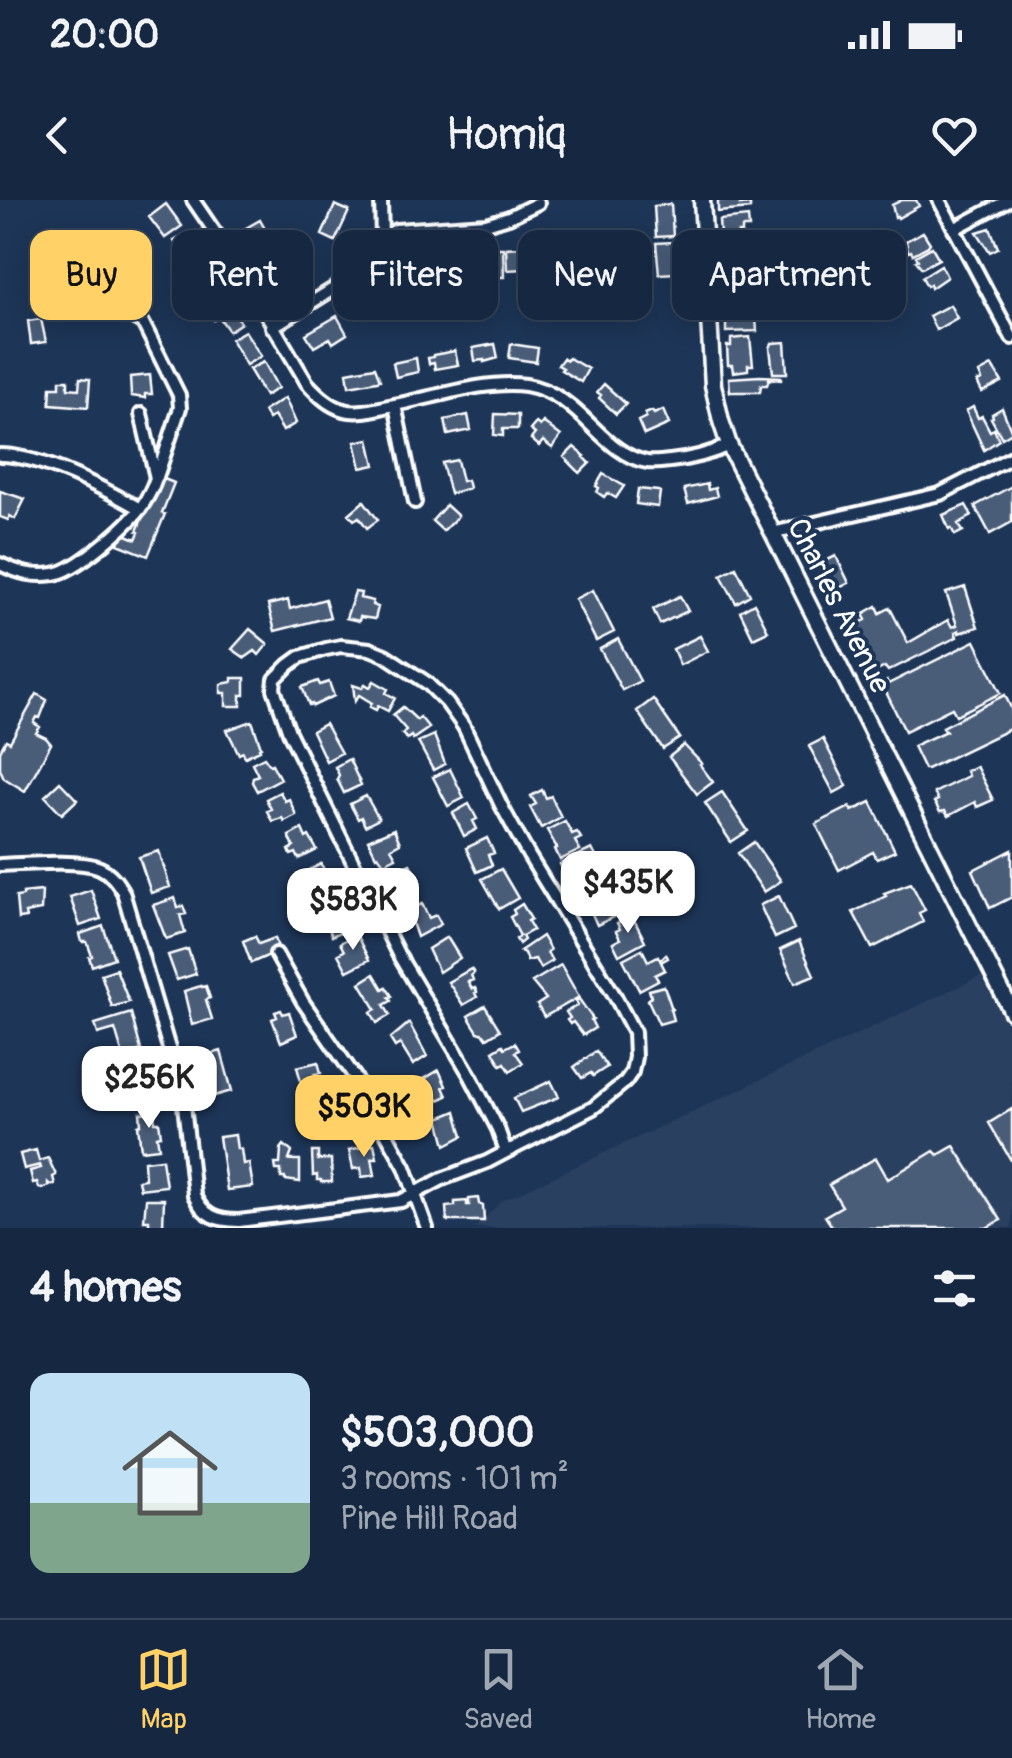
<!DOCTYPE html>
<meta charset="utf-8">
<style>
body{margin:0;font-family:Pangolin,sans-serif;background:#23344c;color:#f1f3f6;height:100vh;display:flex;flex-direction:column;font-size:38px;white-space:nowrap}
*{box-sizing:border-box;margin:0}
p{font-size:32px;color:#9ea6b1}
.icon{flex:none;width:55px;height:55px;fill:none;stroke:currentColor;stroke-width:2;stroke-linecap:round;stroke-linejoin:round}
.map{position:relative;height:1028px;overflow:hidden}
.sheet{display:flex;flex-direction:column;background:#162841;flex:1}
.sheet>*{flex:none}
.hud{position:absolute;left:30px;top:30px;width:952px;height:90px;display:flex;gap:20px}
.price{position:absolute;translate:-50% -85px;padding:0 22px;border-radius:20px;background:#fff;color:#222;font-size:32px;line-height:65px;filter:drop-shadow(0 2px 5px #0008)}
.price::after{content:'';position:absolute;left:50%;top:60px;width:30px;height:22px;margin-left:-15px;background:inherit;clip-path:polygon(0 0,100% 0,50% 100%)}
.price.selected{background:#ffd166;color:#111}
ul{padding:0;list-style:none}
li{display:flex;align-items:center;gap:30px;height:250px;padding:0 30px}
li span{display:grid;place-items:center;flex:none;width:280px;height:200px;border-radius:20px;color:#555}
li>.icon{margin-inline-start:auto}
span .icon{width:120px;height:120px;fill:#fffc;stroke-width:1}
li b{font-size:42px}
h2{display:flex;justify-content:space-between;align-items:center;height:120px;padding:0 30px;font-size:42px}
.tag{padding:0 35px;border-radius:20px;background:#162841;box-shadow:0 5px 25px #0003,0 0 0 2px #35445a;font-size:35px;line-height:90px}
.tag.selected{background:#ffd166;color:#111}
.status{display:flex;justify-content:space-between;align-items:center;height:70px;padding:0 50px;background:#162841;direction:ltr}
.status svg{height:28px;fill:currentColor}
header{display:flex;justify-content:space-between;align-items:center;height:130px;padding:0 30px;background:#162841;font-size:45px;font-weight:600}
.tab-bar{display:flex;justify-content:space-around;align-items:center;height:140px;border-top:2px solid #35445a;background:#162841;font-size:28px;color:#9ea6b1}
.tab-bar a{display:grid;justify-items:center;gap:5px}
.tab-bar .selected{color:#ffd166}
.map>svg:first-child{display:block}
</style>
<div class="status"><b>20:00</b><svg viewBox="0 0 49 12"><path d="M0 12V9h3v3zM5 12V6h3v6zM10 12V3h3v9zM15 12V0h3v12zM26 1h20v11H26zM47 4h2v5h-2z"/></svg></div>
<header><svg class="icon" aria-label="back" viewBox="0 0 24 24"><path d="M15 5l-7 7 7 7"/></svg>Homiq<svg class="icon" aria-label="heart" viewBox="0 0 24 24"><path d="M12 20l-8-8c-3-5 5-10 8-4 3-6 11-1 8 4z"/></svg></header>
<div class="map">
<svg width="1012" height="1028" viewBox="0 0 1012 1028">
<rect width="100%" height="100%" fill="#1d3557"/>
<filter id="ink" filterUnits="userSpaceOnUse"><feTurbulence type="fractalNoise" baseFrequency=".01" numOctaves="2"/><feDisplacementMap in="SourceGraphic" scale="20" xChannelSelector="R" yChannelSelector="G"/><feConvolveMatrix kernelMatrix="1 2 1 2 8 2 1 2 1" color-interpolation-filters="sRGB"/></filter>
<g filter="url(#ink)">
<path fill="#2a4161" d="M981,776L1012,835V1028H475L502,1001Z"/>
<path fill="#4a5d79" stroke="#fff" stroke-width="2.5" d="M718,0H740V5L750,4V9L718,12Z
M902,0H916L919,6L898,18L897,16L895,17L892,5Z
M166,4L182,26L165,38L149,17Z
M671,4L673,36L656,37L654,6Z
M335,5L349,11L335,41L322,35Z
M748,17L749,28H742V33H738V35L724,36L723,34H720L719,20Z
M260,20L274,45L260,53L246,28Z
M990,28L998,48L990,52L977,32Z
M923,32L930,43L928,46L913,54L911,51L908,52L906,41Z
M187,34L201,58L188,66L174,41Z
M674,42L676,73L659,74L656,43Z
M529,46H541L542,68L507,70L506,48L521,47V53H529Z
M932,47L939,59L922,68L916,61L918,60L916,56Z
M491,48H503L504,77H485V69L467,70V52L491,54Z
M293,49L298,50L297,55L309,72L281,85L275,74L287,67L282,63L292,54Z
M459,51L460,70L431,72V56Z
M416,54L423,70L418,72L420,76L413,79L411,76L396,82L390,68Z
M741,62L743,68H741L742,76L723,77L722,63Z
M206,65L221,89L208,97L201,84L196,87L191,79L196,76L194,73Z
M941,65L947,77L931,88L930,84L927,86L922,77Z
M377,81L393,94L390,97L392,99L387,105L381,103L372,114L361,104Z
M93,84L101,97L97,100L98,102L88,109L76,93L87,85L88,87Z
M225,96L241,123L229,131L219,117L214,120L208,107Z
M752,97V106H757V112L745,115L730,114L729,99Z
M950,105L957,118L936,130L929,116Z
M337,116L347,134L333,143L330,138L314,147L306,134Z
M753,116V119L756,118L757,131L726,132V118Z
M41,119L46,142L31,144L28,121Z
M245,131L261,156L246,165L231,139Z
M750,137L753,165H748V170L733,172L732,165H728L727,146H731V139Z
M785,142L787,173H773L770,148L772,143Z
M495,144L498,158L484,162V160L475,161L473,148Z
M511,144L538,148L536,162L509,158Z
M455,151L458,165L435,169L434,163L429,164L428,158L433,157V155Z
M416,158L418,172L396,177L393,163Z
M563,158L567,160L569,158L588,169L581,182L561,170L563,168L558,165Z
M264,162L278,188L265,196L249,169Z
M992,166L1002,182L982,192L977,182L982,180L979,173Z
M375,167L380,180L377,181L349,186L347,172Z
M150,175L152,194H145V198L131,196L130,177Z
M760,176L781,177V180L769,179L767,185H761L760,192H730L729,178Z
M80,178L90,179L88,207L50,204L51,187H60V180H68V188L79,189Z
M604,184L626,204L616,214L599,198L601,195L597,192Z
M285,198L296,223L283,231L274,216L268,219L264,211Z
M973,207L978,218L982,216L990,231L994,229L999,240L984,250L966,211Z
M1002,208L1012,232L1002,238L991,218L993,217L992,214Z
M663,210L669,224L644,235L638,221L646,217L645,214L652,211L654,214Z
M495,214L518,215V229H503V236L494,235Z
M468,215L471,230L448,235L445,220Z
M543,222L561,236L552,248L543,241L539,246L531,239L535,234L530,230L536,223L540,226Z
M369,239L375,265L361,268L355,242Z
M574,247L585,256L584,257L590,263L580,273L564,257Z
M457,260L462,281L467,280L469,288L450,294L442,263Z
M603,274L624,286L616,298L607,293L604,297L597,292L599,288L596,286Z
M159,277L174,283L162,313L165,314L148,356L118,344L122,333L136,339L139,332L137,331Z
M707,284L708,290L715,288L717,296L688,304L684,289Z
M1012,286V322L990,334L975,306Z
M638,289L658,291L660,292L658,307L636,304Z
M0,291L25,299L15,319L10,316L8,320L0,317Z
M364,301L378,320L367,328L359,317L354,320L349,314Z
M446,305L458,316L443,331L432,321Z
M966,305L972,316L958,324L963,331L955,335L951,328L949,329L943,315Z
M836,356L849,383L831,392L817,365Z
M736,367L750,395L736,403L721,375Z
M965,387L978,427L959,433V430L955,432L957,437L888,471L885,467L877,471L854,429L857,428L855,425L866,420L863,414L877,406L880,413L890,408L908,443L948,420L952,427L957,425L946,393Z
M593,390L614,432L596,441L575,399Z
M355,392L361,393L360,398L373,401L372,405L378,407L375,419L360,417L359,421L346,418Z
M680,396L688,411L660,424L653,409Z
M325,399L330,417L275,431L268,405L288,400L290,409Z
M754,403L768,431L753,438L740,411Z
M250,429L268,444L259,455L255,451L245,458L232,449Z
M700,436L708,451L680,465L673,449Z
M618,439L640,481L622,490L600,449Z
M975,441L1001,493L956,515L952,508L905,531L882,484L887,481L888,484Z
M232,478H245V495H241V506H226V493H221V484L232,482Z
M318,481L320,485L329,482L334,496L313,506L312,504L309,505L302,487Z
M374,481L388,489L386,493L395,498L388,511L378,506L376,510L370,507L372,503L359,495L355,501L353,485L362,488L365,484L370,487Z
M37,494L47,500L40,518L37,517L34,523L40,527L36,533L46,538L51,544L25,591L4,578L0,569V551L6,540L10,542Z
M1005,495L1012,510V528L927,569H924L913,546L946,531L943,527Z
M653,499L680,538L663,549L637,511Z
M403,507L417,520L420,517L429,528L413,539L411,536L407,539L402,534L406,530L393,515Z
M252,521L261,547L259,548L260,550L245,557L243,552L239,554L227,530Z
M325,524L341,553L326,561L312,531Z
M434,535L445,564L433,570L418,542Z
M823,539L847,586L834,593L809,546Z
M684,545L702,564L700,565L713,582L697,594L669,557Z
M264,557L270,565L272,564L280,579L257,591L252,582L253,577L258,575L252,563Z
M349,559L361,585L344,593L337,579L339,575L335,567Z
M976,566L993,600L977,607L975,602L948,616L945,611L940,612L934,602L938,600L934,593L968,576L966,571Z
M450,569L464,598L448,606L433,577Z
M60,582L77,600L62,614L45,596Z
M542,590L546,598L551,596L561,617L541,628L530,607L536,604L531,596Z
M280,592L285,601L289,599L296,615L284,621L282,618L272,621L267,611L271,609L266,599Z
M722,592L748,631L731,642L705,603Z
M366,596L379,619L365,626L361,617L358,619L350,604Z
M871,602L895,651L877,659L873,652L839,670L816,624L850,607L852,611Z
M469,604L477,619L473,621L477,629L464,636L453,613Z
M565,621L572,634L577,632L581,638L575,641L580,650L560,660L555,649L557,648L547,630Z
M302,629L306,638L309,636L317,650L299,659L296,653L291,655L289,650L294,647L289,636Z
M394,629L400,643L391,648L396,657L384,663L378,655L376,656L368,640Z
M487,638L494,653L488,655L492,665L477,672L466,648Z
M754,642L781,681L764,692L738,653Z
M592,649L608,679L579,693L573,679L568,681L560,664Z
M1012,650V697L990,708L973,670Z
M159,651L170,687L151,693L139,657Z
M321,664L325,672L327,671L335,686L312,698L305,684L311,681L306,672Z
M410,664L415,673L407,677L415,692L400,700L386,675Z
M501,669L518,698L499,709L482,679Z
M911,683L925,710L919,713L923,722L872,748L853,712L886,696L884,693Z
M606,686L619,714L597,725L592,714L597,712L587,695Z
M91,690L101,719L80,726L70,697Z
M42,691L41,710L25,713L26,718L18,719L16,697L23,696V693Z
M339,696L353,726L332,736L327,724L330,722L322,705Z
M779,696L794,729L775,738L760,705Z
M175,698L178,708L183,706L186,714L180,715L185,733L166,739L153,705Z
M422,704L429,718L436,715L441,724L417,737L408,711Z
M522,704L531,719L528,721L533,730L522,736L524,740L519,744L516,739L520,736L510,717L515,714L513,710Z
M632,716L645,741L619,755L613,743L620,739L616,731L620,729L617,723Z
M103,726L114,758L92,766L89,757L92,756L87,742H82L80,734Z
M356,734L369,760L347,771L338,754L344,751L340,743Z
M255,736L259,744L275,738L279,751L251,763L243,741Z
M542,736L550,750L547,752L552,761L540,768L535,759L527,761L524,753L520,751Z
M447,737L460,758L439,772L428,749Z
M799,741L814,775L795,783L780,750Z
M188,749L196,774L177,780L168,755Z
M642,749L648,761L658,756L660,760L666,754L668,758L661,762L665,770L655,775L658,780L639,790L623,759Z
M561,765L579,797L544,817L537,805L546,799L532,782Z
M116,769L129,802L112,807L101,774Z
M471,769L474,773L471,775L473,780L468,782L472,789L475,788L477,792L475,793L477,797L463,805L448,782Z
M374,774L383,789L386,787L392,796L389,797L391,801L384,805L390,815L377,823L371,812L376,809L360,783Z
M201,786L202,787L206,786L210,798L206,800L212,819L192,825L184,791Z
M664,786L672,809H670L673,820L659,824L648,800L651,797L649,790Z
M579,799L593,819L591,820L595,828L583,835L573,822L570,824L567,820L570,818L566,812L578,805L576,801Z
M485,806L500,830L487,838L484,834L478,832L468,816Z
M281,810L283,814L289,812L297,835L281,842L272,819L277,817L275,812Z
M131,813L141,850L123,856L115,829L98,834L95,824Z
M409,823L427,856L413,865L400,844L395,847L390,839Z
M515,843L519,850L515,852L523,863L510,871L505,863L501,865L493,851L503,845L505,848Z
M221,851L232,891L211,897L201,857Z
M596,851L607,867L593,876L591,873L582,878L574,867Z
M146,859L154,897L135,902L126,864Z
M318,862L321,873L315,874L319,878V888L304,892L297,867Z
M439,870L446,886L443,887L447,896L434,902L427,889L424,891L419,882Z
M551,881L559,897L521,912L514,898Z
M1012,909V962L989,923Z
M456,911L463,936L446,945L439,918Z
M154,912L155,922H159L161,935L157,936L159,948L141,950L138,925L141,924L140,913Z
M235,935L237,949H241L243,964L249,963L253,987L227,990L219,937Z
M374,944L377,958H372L375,975L362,977L361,968L353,969L349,950Z
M284,945L292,952L289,960H300V982L285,980V978H281V970H276L275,964H280L281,949Z
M954,946L1001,1020L986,1028H833L825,1016L842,1006L829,985L876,958L888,979L934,951L938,955Z
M36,950L39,961L48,958L56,975L53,977L55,984L50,985L48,983V986L42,989L39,988L37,982L33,983L30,971L41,968L40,965L24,969L20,954Z
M312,952H318V960L331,959L332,982H321V980H317V975L313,976Z
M162,959L166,986L140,989L138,980L145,979L144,961Z
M478,998L479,1004L483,1006L484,1021H447L446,1007L455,1006V1002L467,1001V1005H469V999Z
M146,999H164L163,1026H149V1020H144Z"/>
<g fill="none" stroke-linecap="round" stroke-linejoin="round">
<defs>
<path id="street" d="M193,0L236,63L307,183C317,194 329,206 344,210C359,214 375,209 389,206C430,199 485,179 526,185C581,194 601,254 647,262C654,263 662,262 670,261C690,259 710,254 729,245
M381,0L382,39
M939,0L1012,138
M954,29L1009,0
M111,103L143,123L179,195L180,208L157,277
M272,127L338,86L377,42L396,30L486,24L509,17L538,3
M395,205L415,302
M0,255C40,255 105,289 140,309
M772,333L940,294L1012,257
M0,364C19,373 33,377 54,374C76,371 129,325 142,306C148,297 153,287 156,278L141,214
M0,665C24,664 80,659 100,668C111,673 117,682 123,692L183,896L194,995C203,1016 217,1021 239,1021L401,1001L442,979L487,962L506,952L593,908L625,882L632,872L635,857L634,832L615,796L529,656L501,605L464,527L447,503L427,483L385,455L370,449L341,446L326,449L300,457L289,465L275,479L274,489L289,532L398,754L470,875L498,929L506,952
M276,754L303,802L355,877L405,967L427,1028"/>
<path id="secondary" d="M702,0L713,185L721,221L729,245L1012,812"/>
</defs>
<use href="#street" stroke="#fff" stroke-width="18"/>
<use href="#secondary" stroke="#fff" stroke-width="21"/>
<use href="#street" stroke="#1d3557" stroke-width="10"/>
<use href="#secondary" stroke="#1d3557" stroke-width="14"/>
</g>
</g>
<g text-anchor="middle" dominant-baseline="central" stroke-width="8" stroke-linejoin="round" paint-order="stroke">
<g font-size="30" fill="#fff" stroke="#1d3557">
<text transform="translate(839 406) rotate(63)">Charles Avenue</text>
</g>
</g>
</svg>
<b class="price" style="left:628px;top:736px">$435K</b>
<b class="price" style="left:353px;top:753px">$583K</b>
<b class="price" style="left:149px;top:931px">$256K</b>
<b class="price selected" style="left:364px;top:960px">$503K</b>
<div class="hud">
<a class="tag selected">Buy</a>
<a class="tag">Rent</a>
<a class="tag">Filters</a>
<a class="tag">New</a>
<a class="tag">Apartment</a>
</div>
</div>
<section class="sheet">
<h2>4 homes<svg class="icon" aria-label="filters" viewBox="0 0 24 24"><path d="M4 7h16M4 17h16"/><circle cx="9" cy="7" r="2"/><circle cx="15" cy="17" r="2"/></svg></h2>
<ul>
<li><span style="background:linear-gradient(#bfe0f5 65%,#7fa58c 0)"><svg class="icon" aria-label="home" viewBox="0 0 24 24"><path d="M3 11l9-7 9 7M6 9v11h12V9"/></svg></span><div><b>$503,000</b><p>3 rooms · 101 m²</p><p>Pine Hill Road</p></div></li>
</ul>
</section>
<nav class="tab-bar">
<a class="selected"><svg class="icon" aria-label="map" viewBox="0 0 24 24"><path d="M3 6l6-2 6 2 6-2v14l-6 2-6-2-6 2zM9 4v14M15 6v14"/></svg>Map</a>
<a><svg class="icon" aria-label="saved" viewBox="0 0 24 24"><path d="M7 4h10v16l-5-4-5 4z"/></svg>Saved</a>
<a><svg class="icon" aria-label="home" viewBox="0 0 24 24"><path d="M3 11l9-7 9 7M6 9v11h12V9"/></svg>Home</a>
</nav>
